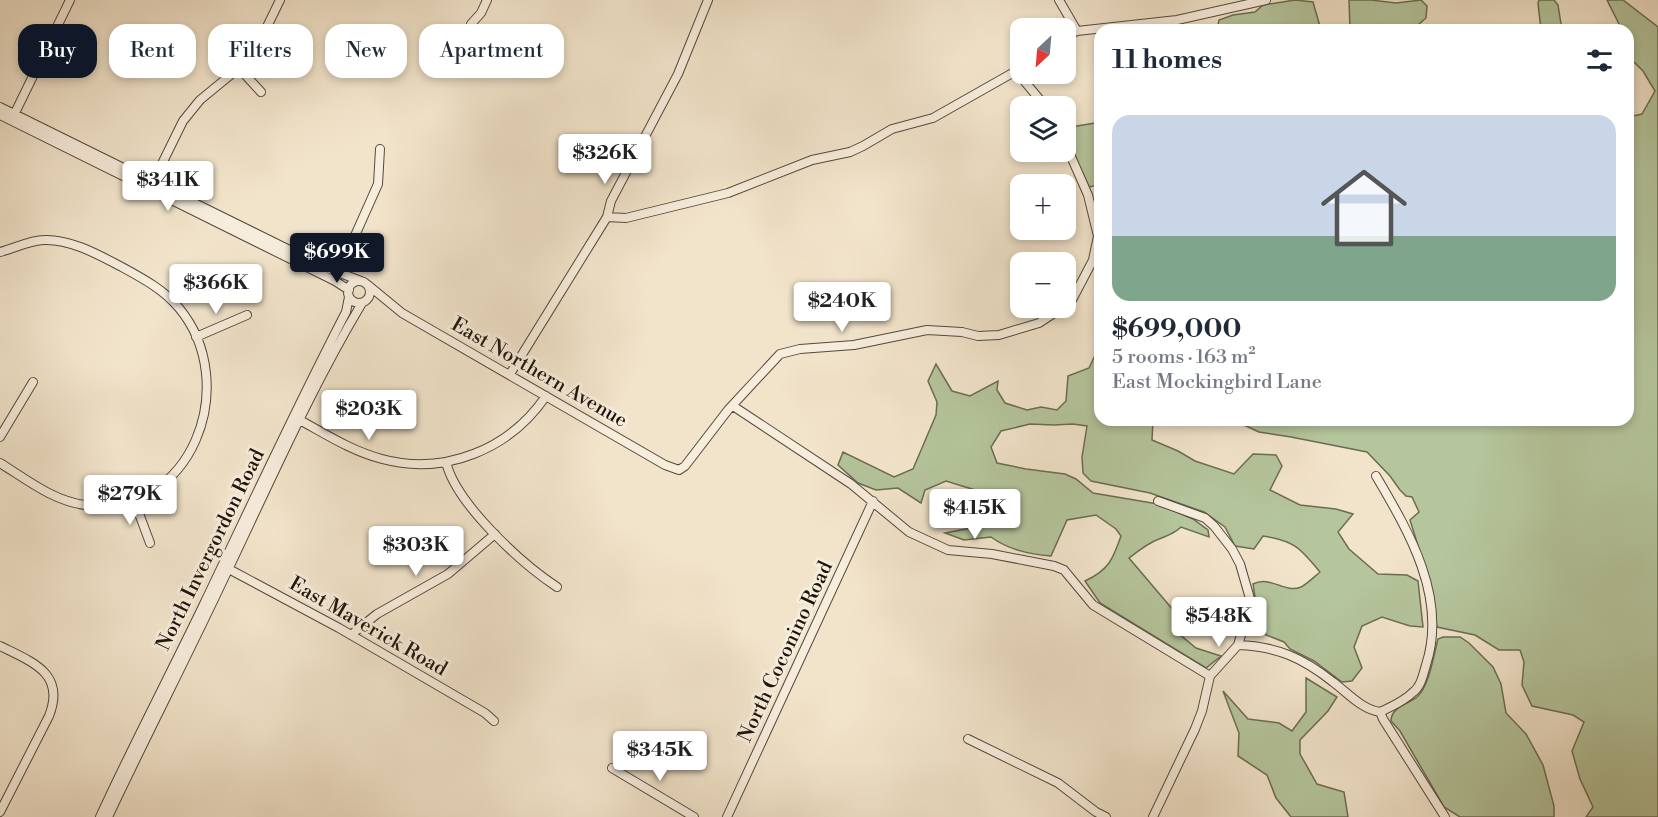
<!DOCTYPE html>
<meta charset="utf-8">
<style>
body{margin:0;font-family:"Libre Bodoni",serif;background:#f6f6f7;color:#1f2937;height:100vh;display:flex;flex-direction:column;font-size:22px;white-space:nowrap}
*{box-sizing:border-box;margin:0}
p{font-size:20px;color:#747a83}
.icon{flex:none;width:33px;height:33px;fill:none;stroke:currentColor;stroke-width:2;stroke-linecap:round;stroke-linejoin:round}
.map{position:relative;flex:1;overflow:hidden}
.panel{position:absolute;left:1094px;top:24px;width:540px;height:402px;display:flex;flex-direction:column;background:#fff;border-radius:18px;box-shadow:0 3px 9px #0003}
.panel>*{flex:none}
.top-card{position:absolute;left:18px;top:24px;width:570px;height:54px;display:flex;gap:12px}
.needle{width:39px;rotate:206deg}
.tools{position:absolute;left:1010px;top:18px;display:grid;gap:12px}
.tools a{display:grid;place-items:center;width:66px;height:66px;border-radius:12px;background:#fff;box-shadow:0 3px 9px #0003;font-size:30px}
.price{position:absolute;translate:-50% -51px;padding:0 14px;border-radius:6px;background:#fff;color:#222;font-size:20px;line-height:39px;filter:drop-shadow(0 2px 3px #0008)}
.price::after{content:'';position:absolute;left:50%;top:36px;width:18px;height:14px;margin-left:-9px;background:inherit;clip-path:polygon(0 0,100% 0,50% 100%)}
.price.on{background:#111827;color:#fff}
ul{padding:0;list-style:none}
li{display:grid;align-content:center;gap:12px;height:318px;padding:0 18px}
li span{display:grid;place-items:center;height:186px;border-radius:18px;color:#555}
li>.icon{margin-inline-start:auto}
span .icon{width:108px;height:108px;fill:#fffc;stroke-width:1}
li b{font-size:26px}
h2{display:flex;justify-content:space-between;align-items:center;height:72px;padding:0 18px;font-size:26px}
.pill{padding:0 21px;border-radius:18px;background:#fff;box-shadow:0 3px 9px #0003;font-size:21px;line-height:54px}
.pill.on{background:#111827;color:#fff}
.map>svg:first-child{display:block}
</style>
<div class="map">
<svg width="1658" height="817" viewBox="0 0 1658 817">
<rect width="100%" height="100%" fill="#f2e4cb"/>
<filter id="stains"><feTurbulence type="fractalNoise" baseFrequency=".00333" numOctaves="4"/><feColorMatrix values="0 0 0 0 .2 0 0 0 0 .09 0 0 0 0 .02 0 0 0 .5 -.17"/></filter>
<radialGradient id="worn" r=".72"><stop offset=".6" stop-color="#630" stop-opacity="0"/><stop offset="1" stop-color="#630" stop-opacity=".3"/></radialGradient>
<path fill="#b5c59c" stroke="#6a6d53" stroke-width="1.5" d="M1295,0L1313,2L1321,30H1217L1219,20L1233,15L1255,12L1263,5Z
M1349,0H1371L1396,3L1421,0L1427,6L1426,18L1412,30H1350Z
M1539,0H1554L1558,5L1562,30H1541L1538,3Z
M1607,0H1623L1658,27V817H1586L1593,807L1580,779L1572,751L1584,722L1573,715L1532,706L1522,685L1524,662L1520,650H1499L1475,635L1437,627L1424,565L1410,520L1419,512L1412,497L1406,496L1400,490L1390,476L1367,452L1291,437L1259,432L1233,420H1628V117L1642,114L1655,91L1643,71L1628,56V30H1622Z
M1099,120V185L1089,187L1065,135V128L1095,123Z
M1098,349L1100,420H1153L1152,440L1178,451L1195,461L1234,474L1253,454L1276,455L1282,466L1270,490L1300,505L1336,509L1353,514L1338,532L1349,549L1378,574L1407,575L1418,581L1423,627L1410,626L1382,617L1362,626L1354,647L1362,668L1352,681L1342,682L1314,661L1290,649L1284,642L1264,634H1244L1256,604L1253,584C1271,575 1285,594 1301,587C1307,584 1315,576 1320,572C1300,548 1295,541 1263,536L1254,549L1235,546L1225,527L1204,512L1150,493L1091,481L1083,473L1082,457L1087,426L1073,424L1054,425L1030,424L1001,431L991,447L997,463L1026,469L1065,474L1076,479L1093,493L1158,504L1193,519L1208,530L1209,537L1181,527C1174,534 1168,535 1159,539C1148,543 1138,551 1129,558L1174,611L1173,629L1196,648L1221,656L1206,668L1100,603L1085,581C1109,570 1113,559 1121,536L1116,529L1096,515L1067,520L1051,556C1029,554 1009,550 991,537L964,540L945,533L971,528L993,507L975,490L946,481L925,490L921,503L898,488L876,490L858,483L838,465L843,452L894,477L913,469L936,415L937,402L928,381L936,364L952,391L970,396L998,381L997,390L1005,403L1027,410L1041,407L1057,410L1066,401L1068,376L1089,368Z
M1443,637H1460L1469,643L1493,667L1501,684L1506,713L1526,734L1543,765L1554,806V817H1460L1444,807L1400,731L1391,721C1391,707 1408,704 1417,697C1429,687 1434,654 1438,639Z
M1306,678L1337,697L1328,711L1300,740V754L1317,784L1344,792L1348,817H1291L1276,798L1267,775L1238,756L1239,733L1223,691L1248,719L1279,723L1292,731L1306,712Z"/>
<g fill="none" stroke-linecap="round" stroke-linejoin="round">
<defs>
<path id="minor" d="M1059,0L1077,31
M471,24L481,13L487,0
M1065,37L1077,31L1177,20L1266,0
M239,68L261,92
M1016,71L1045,106
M0,107L324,267L361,281
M0,115L335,281L349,290
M13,117L70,0
M1065,143L1088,195L1098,236L1093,260L1072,300L1065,305
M151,186L183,121L200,100L239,68L262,37L280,0
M607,217L626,218L728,193L812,160L850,152L863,146L892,129L933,118L1016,71L1020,67
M0,252C13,249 30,240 44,240C70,239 97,254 120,266C142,278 163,289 179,308C242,384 192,518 85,505C53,501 26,479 0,463
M337,276L378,184L380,149
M348 292a11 11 0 1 1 22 0a11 11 0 1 1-22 0Z
M368,285L402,313L665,465L679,470L685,466L728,410L780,354L800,349L854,345L927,330L962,332L978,336L999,335L1039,323L1062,308
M196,337L247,315
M510,374L607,217L611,201L678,74L708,0
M733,406L851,484L909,532L948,550L992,554L1054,566L1064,570L1093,605L1210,676
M296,418C324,433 351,451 382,459C445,476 510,449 546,396
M0,437L33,382
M446,462C456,504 522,564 557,587
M1376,476C1409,532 1448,598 1426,665C1423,675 1421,687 1412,693C1404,701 1391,707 1380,712
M134,500L150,543
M225,567L339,628L485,713L494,721
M351,635L377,614L448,574L495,534
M1238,645C1276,646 1303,658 1333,682C1348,693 1361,709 1380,712
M0,646C32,662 66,673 49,716L0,812
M1380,712L1383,719L1445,817
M968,739L1058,783L1096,812L1106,817
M612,768L694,817
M100,817C133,745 170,675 204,604C251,506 296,408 346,312L349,297
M108,817C146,736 187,657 225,576C269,484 310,390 362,303
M727,817L873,501
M1153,817L1195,729L1202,711L1210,676L1238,645L1251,602L1240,564L1232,549L1214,526L1205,518L1158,501"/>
</defs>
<use href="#minor" stroke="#53493a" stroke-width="10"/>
<use href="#minor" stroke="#f7eddd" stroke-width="8"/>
</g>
<g text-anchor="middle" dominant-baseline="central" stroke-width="6" stroke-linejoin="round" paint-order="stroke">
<g font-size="20" fill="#1e150a" stroke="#f7eddd">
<text transform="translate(539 373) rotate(30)">East Northern Avenue</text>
<text transform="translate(211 550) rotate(-64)">North Invergordon Road</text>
<text transform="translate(368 627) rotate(30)">East Maverick Road</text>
<text transform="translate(786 652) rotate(-65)">North Coconino Road</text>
</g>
</g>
<rect width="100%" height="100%" filter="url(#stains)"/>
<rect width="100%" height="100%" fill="url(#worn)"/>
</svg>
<div class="tools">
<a><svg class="needle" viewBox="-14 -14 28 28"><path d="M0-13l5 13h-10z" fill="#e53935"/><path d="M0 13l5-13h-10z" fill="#747a83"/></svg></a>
<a><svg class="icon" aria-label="layers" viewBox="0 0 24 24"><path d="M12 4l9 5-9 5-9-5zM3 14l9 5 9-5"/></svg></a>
<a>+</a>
<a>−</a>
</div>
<b class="price" style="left:605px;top:185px">$326K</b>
<b class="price" style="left:168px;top:212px">$341K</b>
<b class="price on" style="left:337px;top:284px">$699K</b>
<b class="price" style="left:216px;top:315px">$366K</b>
<b class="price" style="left:842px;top:333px">$240K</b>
<b class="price" style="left:369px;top:441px">$203K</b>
<b class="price" style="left:130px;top:526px">$279K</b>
<b class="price" style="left:975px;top:540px">$415K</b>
<b class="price" style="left:416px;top:577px">$303K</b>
<b class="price" style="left:1219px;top:648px">$548K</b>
<b class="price" style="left:660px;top:782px">$345K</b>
<div class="top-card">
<a class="pill on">Buy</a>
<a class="pill">Rent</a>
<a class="pill">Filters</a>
<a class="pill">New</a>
<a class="pill">Apartment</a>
</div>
<section class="panel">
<h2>11 homes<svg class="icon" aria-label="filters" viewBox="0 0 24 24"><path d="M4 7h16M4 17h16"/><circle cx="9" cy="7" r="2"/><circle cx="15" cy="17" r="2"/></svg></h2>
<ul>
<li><span style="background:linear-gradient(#c9d6e8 65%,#7fa58c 0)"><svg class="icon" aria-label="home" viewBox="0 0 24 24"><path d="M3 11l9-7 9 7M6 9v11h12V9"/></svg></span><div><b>$699,000</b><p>5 rooms · 163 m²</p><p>East Mockingbird Lane</p></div></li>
</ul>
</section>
</div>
